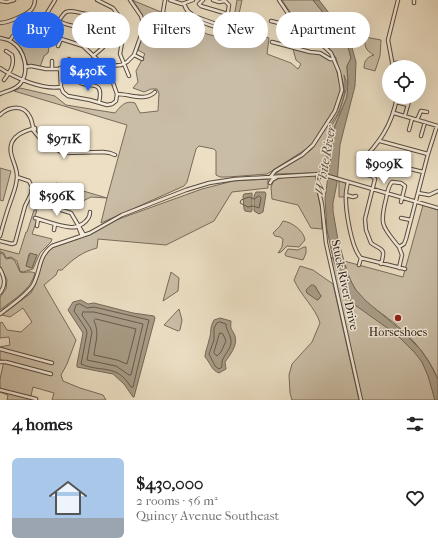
<!DOCTYPE html>
<meta charset="utf-8">
<style>
body{margin:0;font-family:"IM FELL French Canon",serif;background:#f2f2f2;color:#202124;height:100vh;display:flex;flex-direction:column;font-size:15px;white-space:nowrap}
*{box-sizing:border-box;margin:0}
p{font-size:13px;color:#757577}
.icon{flex:none;width:22px;height:22px;fill:none;stroke:currentColor;stroke-width:2;stroke-linecap:round;stroke-linejoin:round}
.map{position:relative;height:400px;overflow:hidden}
.panel{display:flex;flex-direction:column;background:#fff;flex:1}
.panel>*{flex:none}
.top-card{position:absolute;left:12px;top:12px;width:414px;height:36px;display:flex;gap:8px}
.controls{position:absolute;left:382px;top:60px;display:grid;gap:8px}
.controls a{display:grid;place-items:center;width:44px;height:44px;border-radius:50%;background:#fff;box-shadow:0 4px 16px #0002;font-size:20px}
.price{position:absolute;translate:-50% -34px;padding:0 9px;border-radius:4px;background:#fff;color:#222;font-size:13px;line-height:26px;filter:drop-shadow(0 1px 2px #0008)}
.price::after{content:'';position:absolute;left:50%;top:24px;width:12px;height:9px;margin-left:-6px;background:inherit;clip-path:polygon(0 0,100% 0,50% 100%)}
.price.active{background:#2563eb;color:#fff}
ul{padding:0;list-style:none}
li{display:flex;align-items:center;gap:12px;height:100px;padding:0 12px}
li+li{border-top:1px solid #e0e0e0}
li span{display:grid;place-items:center;flex:none;width:112px;height:80px;border-radius:6px;color:#555}
li>.icon{margin-inline-start:auto}
span .icon{width:48px;height:48px;fill:#fffc;stroke-width:1}
li b{font-size:17px}
h2{display:flex;justify-content:space-between;align-items:center;height:48px;padding:0 12px;font-size:17px}
.pill{padding:0 14px;border-radius:18px;background:#fff;box-shadow:0 4px 16px #0002;font-size:14px;line-height:36px}
.pill.active{background:#2563eb;color:#fff}
.map>svg:first-child{display:block}
</style>
<div class="map">
<svg width="438" height="400" viewBox="0 0 438 400">
<rect width="100%" height="100%" fill="#ecdfc4"/>
<filter id="stains"><feTurbulence type="fractalNoise" baseFrequency=".005" numOctaves="4"/><feColorMatrix values="0 0 0 0 .2 0 0 0 0 .09 0 0 0 0 .02 0 0 0 .5 -.17"/></filter>
<radialGradient id="worn" r=".72"><stop offset=".6" stop-color="#630" stop-opacity="0"/><stop offset="1" stop-color="#630" stop-opacity=".3"/></radialGradient>
<path fill="#cabda6" stroke="#786b5c" fill-rule="evenodd" d="M132,0L161,12L166,31L179,38L172,18L207,34L230,40L237,0H242L239,14L240,22L256,24L257,35L269,38L267,54L291,63L298,69L301,64L296,60L293,49V48L320,54L328,59L334,61L341,88L335,111L311,146L267,174L228,177H220L216,175V151L214,149L199,146L196,149L187,182L184,186L101,223L107,198L91,197L77,204L58,199L53,201L51,205L48,204L46,201L47,194L49,192L54,193L56,183L107,198L127,125L14,91L20,88L55,96L66,105L115,113C121,106 125,100 135,103L140,113L158,111L159,93L157,89H151L144,92L133,88L138,82L136,71L145,54L138,50C145,29 148,18 132,0Z
M282,0H313L325,15L342,33L349,50L351,58L347,66L348,89L347,97L335,126L329,174L327,164L332,138L331,127L339,113L346,90V81L344,75C347,88 343,103 337,115C335,118 332,122 330,126C328,133 332,134 328,144L329,145L324,174L310,173L276,174L278,171L311,150L338,108L344,90L343,82L336,58L329,48L296,21Z
M40,32L50,41L48,53L44,56L40,67L34,65H28L22,50L12,40L13,38L19,35L22,40Z
M365,37L381,40L380,56L375,71L364,68C364,61 367,57 374,55C366,51 364,46 365,37Z
M0,168L11,171L3,201L0,200Z
M315,175L317,190L321,210L322,229L311,228L298,205L272,199L271,187L274,180L285,177Z
M268,179V188L232,192L214,221L166,245L98,239L97,248C82,252 73,259 62,270H58L56,275L44,285L76,340L67,364L61,375L63,381L80,388L103,395L106,400H52L54,393L33,387L30,400H7L8,395L0,392V379L4,361L0,359V347L10,345L9,337L0,338V323L2,322L7,330L21,332L32,322L23,308L10,317L2,315L31,293L36,283L42,260L46,253L54,247L89,235L116,220L202,189L233,181Z
M339,180L347,184L345,197H339Z
M423,205L438,210V379C427,353 408,333 385,316C377,310 368,304 361,297C352,287 348,274 344,261L403,277Z
M34,210H37L34,219L37,220L32,234L52,239L51,242L40,253L33,269L23,272L20,271L17,261L11,257L6,258L4,253L0,252V249L19,254L26,232H27ZM29,254L37,255L32,268L26,266Z
M283,221C292,222 304,231 305,240L299,247L287,246L281,252L278,253L282,247L283,239L280,237L275,236L273,233L280,226Z
M304,247H306V253L303,260L286,256L285,254L288,249L298,250Z
M0,253L3,254L6,259L11,258L15,261L20,272C25,274 27,270 35,273C31,290 14,299 0,310V297L6,289L7,280L0,266Z
M329,257L333,258C339,274 343,292 355,305C380,322 413,340 426,370C430,379 432,390 435,400H362Z
M300,266L313,270L333,284L359,400H292L290,393L289,375L292,364L312,342L320,323C315,307 301,296 294,280ZM315,286L321,296L318,300L307,293L308,288Z
M171,272L179,278L178,291L163,301Z
M179,309L182,320L180,330L178,331L164,325Z"/>
<path fill="#a89c87" stroke="#746858" d="M313,0H319L329,13L343,27L350,41L356,62L355,86L344,129L340,145L337,183L333,203V211L338,240L349,278L356,290L366,301L402,331L420,349L429,362L438,379V400H435L428,376L422,362L415,353L397,335L355,305L351,301L345,291L333,258L327,230L325,198L335,126L347,97L348,81L347,66L351,58L349,50L342,33L325,15Z
M256,192H265L266,194L263,212L259,214L254,211V196Z
M252,193V210L251,212L245,211L244,209L243,196L244,194Z
M30,253L37,255L32,268L26,266Z
M311,285H314L321,296L318,300H317L307,293L306,290Z
M81,300L88,304L94,303L133,313L154,316L155,318L134,397H133L124,384L113,374L77,367V364L83,333L68,310L73,302Z
M220,318L231,321C230,331 232,328 235,336C238,345 230,355 225,362L226,369L219,373C211,370 210,362 205,357C205,351 208,346 209,340C212,332 209,329 214,320Z"/>
<g fill="none" stroke-linecap="round" stroke-linejoin="round">
<path stroke="#665a4c" stroke-width="1" d="M259,196L261,198L259,208L253,206L248,207L240,203L241,200L249,197L254,199Z
M80,304L87,308L94,307L149,320L133,387H131C116,363 102,373 81,364L87,333L86,329L74,311L76,305Z
M85,312H94L143,324L131,375H129L116,366L87,360L92,332L90,327L82,315L83,312Z
M96,319L136,329L127,364L117,360L94,355C95,343 100,333 94,321Z
M220,322L226,324C226,331 232,336 231,343C230,352 220,357 222,367L219,369L215,366L209,354L214,340V328L217,323Z
M220,333L223,334L226,341L221,352L217,356L214,353Z"/>
<defs>
<path id="minor" d="M97,0L113,8L122,20L124,31L120,54L129,76
M165,0L163,12L168,29
M170,0L182,4L193,0
M203,0L199,4L201,6L231,15
M213,0L219,2L225,1L229,5L228,12L226,14
M0,1L7,2L14,0
M414,3V0
M184,4L188,11L194,16L227,28L228,30C213,27 188,20 184,4Z
M59,21C67,27 83,25 89,34
M271,21L283,24L292,21
M0,23C7,23 27,15 32,9C34,6 35,3 35,0
M41,23L58,38L83,46L101,63L111,66L121,65L127,62L134,55L143,30V23L141,16L130,0
M51,33C56,27 61,15 66,12C70,10 76,12 81,13C95,15 118,24 107,43C103,48 98,52 93,56
M89,34L93,33
M0,38C4,39 8,39 12,42C25,50 30,72 20,84C15,90 6,91 0,94
M10,40L13,36L41,23L55,0
M272,42L310,52L320,53L330,59H334
M58,46L61,39
M83,46L89,34
M134,55L142,59
M69,59V68
M52,61V69
M392,63H401L407,67
M111,66V77L117,94
M25,67L31,66L46,69H87L93,67L99,62
M393,67L388,40L398,0
M0,68C15,78 42,90 61,87L63,92L68,96L90,100L107,105L112,104L116,101L117,94C130,94 145,102 155,92
M60,68L61,87
M76,68C76,72 74,77 77,80C85,91 105,76 99,102
M4,80C10,72 15,65 12,55L6,51
M396,102L408,105
M394,113L438,126
M0,115C9,106 24,104 30,117C32,120 32,124 33,127
M405,115L410,98
M417,120L421,111L427,112
M33,130L42,141L63,153L103,152L110,153L115,155
M409,130L412,119
M421,136L425,122
M380,141L428,154
M365,158L423,172
M359,164C379,143 392,126 397,97
M360,173L372,176L375,179L365,219L366,230L371,243C382,251 386,247 381,264
M319,174L318,187L322,205L326,243L361,400
M271,176L275,171L302,155L313,145L335,111L342,90L339,72L331,53L317,40L295,24L279,0
M348,182C347,186 346,190 346,194C345,208 351,248 361,258
M270,183L272,180L277,177
M418,193L429,195L438,191
M346,195L353,197L356,196
M45,204V205L71,213L84,235
M35,218C46,221 58,226 69,227C78,229 90,221 90,212
M401,218L411,220
M37,226L38,219
M78,226L82,236
M54,230L55,224
M0,236C3,225 6,214 10,203C13,194 17,186 17,176C17,164 7,154 12,142C16,134 24,131 32,129L33,127L35,128V130L32,129
M0,241L12,244L15,243L25,206L31,194L32,187L29,181L17,177
M399,247C383,227 379,226 386,199C387,194 388,186 392,182L401,183L405,186L401,202
M361,258L405,269
M359,265L361,258
M399,268L402,255L399,247L404,244L406,239L428,154L437,126
M0,269C5,278 6,285 0,293
M0,314C10,306 27,295 33,285C41,271 38,256 52,246L90,233L122,215L186,190L209,183L235,179L321,174L438,208
M0,349L52,363
M0,362H6L51,374
M0,390L36,399"/>
</defs>
<use href="#minor" stroke="#574a3e" stroke-width="4.5"/>
<use href="#minor" stroke="#f3ead9" stroke-width="2.5"/>
</g>
<circle fill="#8f2418" stroke="#f3ead9" stroke-width="1.5" cx="398" cy="318" r="4"/>
<g text-anchor="middle" dominant-baseline="central" stroke-width="3" stroke-linejoin="round" paint-order="stroke">
<g font-size="12" fill="#251911" stroke="#f3ead9">
<text transform="translate(345 285) rotate(78)">Stuck River Drive</text>
</g>
<g font-size="12" fill="#251911" stroke="#f3ead9">
<text x="398" y="332">Horseshoes</text>
</g>
<g font-size="13" font-style="italic" fill="#594d40" stroke="#f3ead9">
<text transform="translate(325 160) rotate(-80)">White River</text>
</g>
</g>
<rect width="100%" height="100%" filter="url(#stains)"/>
<rect width="100%" height="100%" fill="url(#worn)"/>
</svg>
<div class="controls">
<a><svg class="icon" aria-label="locate" viewBox="0 0 24 24"><circle cx="12" cy="12" r="6"/><path d="M12 2v4M12 18v4M2 12h4M18 12h4"/></svg></a>
</div>
<b class="price active" style="left:88px;top:92px">$430K</b>
<b class="price" style="left:64px;top:160px">$971K</b>
<b class="price" style="left:384px;top:185px">$909K</b>
<b class="price" style="left:57px;top:217px">$596K</b>
<div class="top-card">
<a class="pill active">Buy</a>
<a class="pill">Rent</a>
<a class="pill">Filters</a>
<a class="pill">New</a>
<a class="pill">Apartment</a>
</div>
</div>
<section class="panel">
<h2>4 homes<svg class="icon" aria-label="filters" viewBox="0 0 24 24"><path d="M4 7h16M4 17h16"/><circle cx="9" cy="7" r="2"/><circle cx="15" cy="17" r="2"/></svg></h2>
<ul>
<li><span style="background:linear-gradient(#a9c7e8 75%,#9aa5b1 0)"><svg class="icon" aria-label="home" viewBox="0 0 24 24"><path d="M3 11l9-7 9 7M6 9v11h12V9"/></svg></span><div><b>$430,000</b><p>2 rooms · 56 m²</p><p>Quincy Avenue Southeast</p></div><svg class="icon" aria-label="heart" viewBox="0 0 24 24"><path d="M12 20l-8-8c-3-5 5-10 8-4 3-6 11-1 8 4z"/></svg></li>
</ul>
</section>
